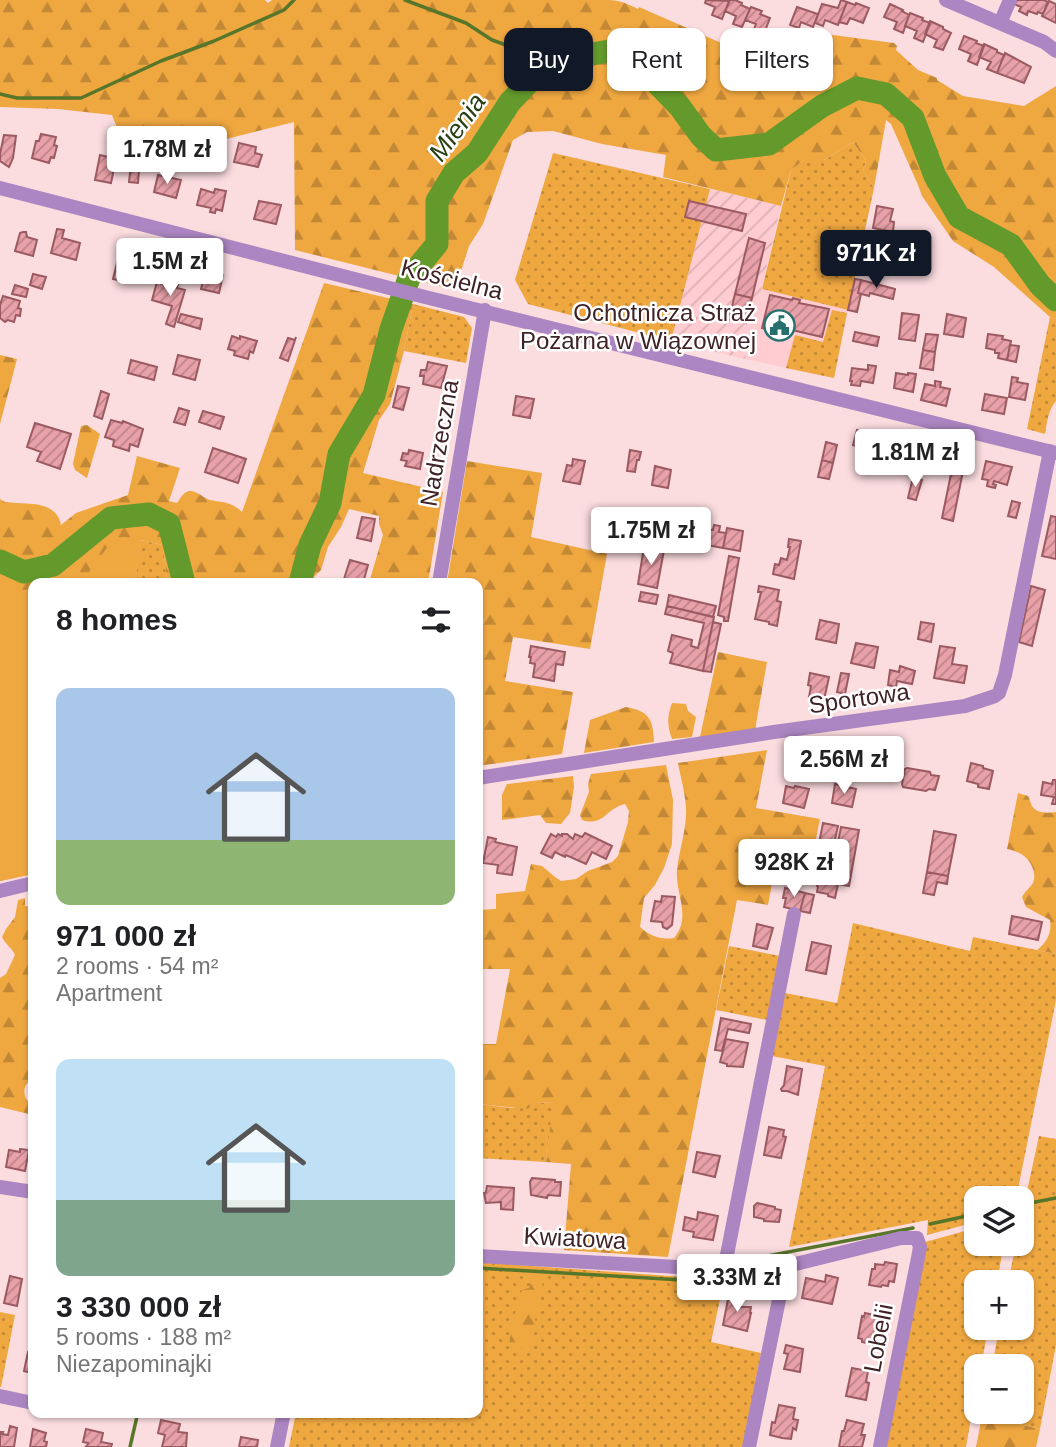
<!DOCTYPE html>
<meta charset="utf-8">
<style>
body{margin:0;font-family:Arial,sans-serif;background:#f2f2f2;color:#202124;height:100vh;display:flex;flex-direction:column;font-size:26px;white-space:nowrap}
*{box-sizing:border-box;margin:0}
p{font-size:23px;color:#757577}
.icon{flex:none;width:38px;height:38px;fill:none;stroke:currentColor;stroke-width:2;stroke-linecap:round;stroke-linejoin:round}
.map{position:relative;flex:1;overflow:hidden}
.sheet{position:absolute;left:28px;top:578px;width:455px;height:840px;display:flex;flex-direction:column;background:#fff;border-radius:14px;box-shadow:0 2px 5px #0004}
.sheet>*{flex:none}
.banner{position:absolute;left:504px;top:28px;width:446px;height:63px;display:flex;gap:14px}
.tools{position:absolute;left:964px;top:1186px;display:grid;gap:14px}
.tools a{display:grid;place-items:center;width:70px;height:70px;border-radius:14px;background:#fff;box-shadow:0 2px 5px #0004;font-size:35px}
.price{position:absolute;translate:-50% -60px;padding:0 16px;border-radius:7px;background:#fff;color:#222;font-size:23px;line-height:46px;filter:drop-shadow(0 2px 4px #0008)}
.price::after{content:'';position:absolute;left:50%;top:42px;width:21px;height:16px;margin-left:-10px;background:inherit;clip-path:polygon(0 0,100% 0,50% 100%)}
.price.on{background:#111827;color:#fff}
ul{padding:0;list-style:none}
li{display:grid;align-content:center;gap:14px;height:371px;padding:0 28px}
li span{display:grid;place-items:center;height:217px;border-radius:14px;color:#555}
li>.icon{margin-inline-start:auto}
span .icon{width:126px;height:126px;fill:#fffc;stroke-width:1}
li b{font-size:30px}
h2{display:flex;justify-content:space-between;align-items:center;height:84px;padding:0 28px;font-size:30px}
.tag{padding:0 24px;border-radius:14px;background:#fff;box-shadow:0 2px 5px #0004;font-size:24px;line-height:63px}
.tag.on{background:#111827;color:#fff}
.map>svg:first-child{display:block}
</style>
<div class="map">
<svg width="1056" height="1447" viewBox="0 0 1056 1447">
<defs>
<pattern id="industrial-furrows" width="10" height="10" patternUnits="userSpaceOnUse" patternTransform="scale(1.75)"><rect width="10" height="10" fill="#ffccd1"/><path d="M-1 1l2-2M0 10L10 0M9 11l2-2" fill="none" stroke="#dcafb3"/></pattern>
<pattern id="grass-dots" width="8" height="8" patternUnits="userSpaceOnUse" patternTransform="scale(1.75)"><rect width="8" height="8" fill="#efa740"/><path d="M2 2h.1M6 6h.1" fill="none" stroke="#c38835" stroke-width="1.8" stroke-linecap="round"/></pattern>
<pattern id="forest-firs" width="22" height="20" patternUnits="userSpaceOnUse" patternTransform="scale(1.75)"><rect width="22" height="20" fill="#efa740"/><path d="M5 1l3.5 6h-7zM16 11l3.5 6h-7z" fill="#c38835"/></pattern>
<pattern id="building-hatch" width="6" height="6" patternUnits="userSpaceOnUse" patternTransform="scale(1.75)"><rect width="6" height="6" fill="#e8a1a8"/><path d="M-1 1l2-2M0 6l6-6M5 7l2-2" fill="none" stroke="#bd8389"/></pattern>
</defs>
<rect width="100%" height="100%" fill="#fbdcdf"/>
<path fill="#ffccd1" d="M761,289L848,310L834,378L745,359Z"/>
<path fill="url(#industrial-furrows)" d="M710,189L781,206L745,359L671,341Z"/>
<path fill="url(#grass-dots)" d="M853,142L866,161L863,171L874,188L848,310L762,289L791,170L804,160H824Z
M553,153L710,189L671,341L528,304L515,280Z
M413,304L464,317L472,328L466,363L404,351Z
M832,310L847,313L834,378L786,368L795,335L823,342Z
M1050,317L1056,319V401C1048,410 1047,422 1045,434L1027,429Z
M140,540L163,545L167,583H135Z
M853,923L970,951L973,937L1056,954V1000L1016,1199H976V1222L927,1235L928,1220L789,1247L825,1066L772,1056L785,993L837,1003Z
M729,946L780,956L767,1020L716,1010Z
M554,1102L546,1162L478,1158V1104L512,1108L536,1103Z
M1039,1136L1056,1139V1345L1040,1429L982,1416L983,1412H1022V1367H992L999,1328H1022V1283H1008L1016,1244H1022V1214Z
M976,1228V1244H1002L1003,1248L997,1283H976V1328H988L981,1367H976V1390L966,1447H885L925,1242Z
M478,1262L724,1280L711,1342L761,1353L743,1447H289L296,1412H478Z
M0,1312L15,1315L1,1387H0Z"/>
<path fill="url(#forest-firs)" d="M0,0H265L268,3L272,0H605C620,0 623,2 638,9L639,7L735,49L734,51L777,70L797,65L804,50L833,35L894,43L897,46L896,50L918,70L937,78V80L963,96L1024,106L1056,86V319L1050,317L994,267L953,241L922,196L918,185L891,124L886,120L874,188L863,171L866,161L853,142L824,160H804L791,170L781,206L663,177L666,155L602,144L553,131L527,132L513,140L483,224L469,246L455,290L295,250L294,122L131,163L112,115L58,109L0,107Z
M324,283L413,304L404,351L390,404L379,420L363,473L443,492L428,583H369L383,535L379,524V516L349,509L341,527L328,547L321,570L313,578V583H167L163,545L140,540L135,583H33V874L0,881V499L5,502C25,505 56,499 61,525L76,513L128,495L137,456L180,468L169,501L177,503C180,499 183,492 189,491C197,490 203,498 210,500C223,503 231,501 242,512Z
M0,355L17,359L0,424Z
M87,425L100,434L87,478L75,470L73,464L81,426Z
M467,461L542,473L531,537L607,554L590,649L513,637L505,681L573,692L562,754L478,766V583H447Z
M718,652L767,662L755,730L700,737Z
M672,703L686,704L688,711L696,717L692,737L672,739C667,726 667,716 672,703Z
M626,707C649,711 653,719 654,742L584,753L590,720Z
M767,750L756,808L820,819L807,883L773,878L768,905L737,900L668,1257L564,1250L571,1164L546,1162L553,1102L536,1103L527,1109L478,1104V1044H496L510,969H478V910L496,909V894L525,891L531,864L542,866L555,877L561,881L576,879L588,871L612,862L618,856L628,822L629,811L625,804C606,808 604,827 582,820L580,815L589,792L588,784L591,774L666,765L673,800L672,844L664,868L655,885L644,898L640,927C650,936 660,940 674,938C692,917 675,893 677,870C679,852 685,834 686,816C687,798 681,780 678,763Z
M573,776L574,787L570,813L561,824L546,823L540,815L502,820V795L507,784Z
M1018,793L1028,796C1030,799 1030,802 1032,806C1037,814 1048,813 1056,812V954L1037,950C1047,942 1052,933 1050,920L1026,907L1022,897C1025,891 1030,888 1033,883C1037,874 1031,861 1024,856C1019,852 1012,850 1007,849Z
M25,898V906L33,907V1079C21,1085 22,1099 33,1105V1115L0,1107V978L6,974L15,955C12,948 6,945 2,937L6,929L15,917L18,900Z
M534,1276L544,1277L529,1348C522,1349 515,1350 509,1345L510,1338L519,1294L524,1289L529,1288Z
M982,1416L1040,1429L1036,1447H976Z"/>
<path fill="#efa740" d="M123,537L140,540L135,583H81L106,549Z
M18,590L33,592V874L0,881V595Z"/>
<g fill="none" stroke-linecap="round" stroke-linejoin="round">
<path stroke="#58762a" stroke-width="3.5" d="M405,0L466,23L492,40L534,55L555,61
M0,94L17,98H81L161,61L214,41L284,10L294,0
M1025,1204L1056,1198
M930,1224L976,1214
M736,1262L913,1228
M478,1268L733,1283
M130,1447L138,1412"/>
<path stroke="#639a2b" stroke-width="23" d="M0,561L24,572L53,565L111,518L149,514L169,524L184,583
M300,583L310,545L330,503L339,454L374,395L391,329L409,278L437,244V201L454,173L477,153L510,102L535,76L555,61L609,51L642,68L680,107L701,136L716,150L769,144L822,106L857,88L886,94L913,118L935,176L959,217L1011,245L1040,285L1056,300"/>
</g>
<path fill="url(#building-hatch)" stroke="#9b5a62" stroke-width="2" d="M706,0L729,1L722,19L712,15L715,7L705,3Z
M735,0L742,3L741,5L750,9L742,27L733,24L736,16L725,11L730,0Z
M841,0L847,2L838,25L825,20L823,26L815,23L822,4L838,8Z
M1016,0H1044L1048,2L1043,14L1038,12L1037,14L1028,11L1027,15L1019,11L1021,7L1014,4Z
M1049,1L1056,4V23L1042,16Z
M847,2L855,5L856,3L869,8L863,23L850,18L847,24L839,22Z
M890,4L903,10L902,11L909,15L903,33L894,29L897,22L884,17Z
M751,7L762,11L760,14L770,18L763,36L753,32L756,24L745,20Z
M797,7L818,14L813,27L801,22L799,28L790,25Z
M910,13L923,18L922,20L930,23L923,42L914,38L917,31L905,26Z
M930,21L943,27V29L951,33L943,50L934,47L937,40L925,34Z
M964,36L977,41L976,43L984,46L977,65L968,61L971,54L959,49Z
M984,44L997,50V52L1004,55L997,73L987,69L991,62L979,57Z
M1005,53L1031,67L1024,83L997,73Z
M41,134L56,137L54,145L57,146L54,158L51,157L49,163L32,158L36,141H39Z
M4,135L16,136L13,158L9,167L0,161V154Z
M239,143L256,147L255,153L262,155L258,167L234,162Z
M100,155L116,159L111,183L95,180Z
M146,162L147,170L139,171L138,183L129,182L131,164Z
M158,175L181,180L176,198L154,192Z
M201,189L214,193L215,189L226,191L222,211L216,209L215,213L210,212L211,208L197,205Z
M259,201L281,205L276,224L254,219Z
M689,201L746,214L742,231L685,217Z
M877,206L893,209L890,221L894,222L893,232L873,228Z
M57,229L64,230L62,238L80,243L76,260L51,253Z
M23,232H26L27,237L37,240L33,256L15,251L20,233Z
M749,238L765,243L752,298L735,294Z
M120,251L127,253L125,258L138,260L134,277L123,275L122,281L113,279Z
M209,272L223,275L219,293L201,289L205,273L208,274Z
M33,274L46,277L42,289L30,285Z
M172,276L177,278L179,281L177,288L185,290L174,327L166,324L172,306L152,300L157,282L166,285L168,278Z
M855,279L861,280L858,293L861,294L857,312L848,310Z
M861,280L895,289L893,299L870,293L869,296L858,293Z
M15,285L28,289L26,297L12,294Z
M735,294L752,298L746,323L729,319Z
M770,295L792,300L793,298L800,300L799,303L829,309L822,337L792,330L790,336L762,328Z
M3,296L20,301L18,308L21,309L20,316L16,315L14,322L8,320L5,322L0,318V305Z
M902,313L919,315L915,341L899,339Z
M181,314L202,319L200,329L178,322Z
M947,314L966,318L963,337L944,334Z
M855,332L879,337L877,346L853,341Z
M926,334L938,335L935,352L923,350Z
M988,334L1003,336L1002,339L1011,341L1007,360L998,358L999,353H995V350L986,348Z
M232,336L240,339V336L257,341L253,353L250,351L248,359L234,355L235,351L228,349Z
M296,337L288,361L280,358L288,338L295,340Z
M1010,345L1019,346L1016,362L1007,360Z
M923,350L935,352L933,370L920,368Z
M178,355L200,360L195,380L173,374Z
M131,360L157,367L154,380L128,373Z
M428,362L447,366L441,388L423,384L424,376H420L421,370H426Z
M868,365L876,366L873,383L861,381L860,386L851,385L852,381H850L852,368L868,370Z
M896,373L908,375V373L916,374L913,392L894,388Z
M1012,377L1018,378L1017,382L1028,384L1025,400L1009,397Z
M935,381L941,382L940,387L950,389L946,406L921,400L925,384L935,386Z
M398,386L409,388L403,410L393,407Z
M101,391L109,394L102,419L94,416Z
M985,394L1007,398L1004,414L982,410Z
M516,396L534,399L530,418L513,415Z
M179,408L189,411L185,425L174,422Z
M203,411L224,417L220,429L199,422Z
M111,420L122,423L123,421L143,429L138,447L130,444L129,451L113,446L114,440L105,437Z
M35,423L71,434L60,469L37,461L41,452L27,447Z
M857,430L875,435L869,455L861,453L862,448L853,445Z
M883,431L900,436L894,457L886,455L885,459L869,455L875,435L881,437Z
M938,439L944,440L943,447L950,449L947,464L926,459L930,444L937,445Z
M826,442L837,445L833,463L822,460Z
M213,448L246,459L238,483L205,472Z
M409,450L423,453L420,469L405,466L407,461L401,460L403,453L408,454Z
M630,450L641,452L639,460H637L635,472L627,471Z
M573,459L585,461L580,484L563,481L567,465L572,466Z
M822,460L833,463L829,479L818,477Z
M986,461L1012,467L1007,485L994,481L993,484L996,485L995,488L987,486L988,480L982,479Z
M655,466L671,470L668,488L652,485Z
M952,469L963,471L953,521L942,518Z
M913,477L922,480L916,500L908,498Z
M1012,501L1020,503L1016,518L1008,516Z
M1051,516L1056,517V559L1042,556Z
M362,517L375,519L371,541L357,538Z
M714,525L720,526L719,532L726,533L723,548L702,544L705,529L713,530Z
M695,527L705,529L702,544L692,542Z
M727,528L743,531L740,551L723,548Z
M789,539L801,541L794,579L773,574L775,564L779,565L781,558L787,560L790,547H788Z
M644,547L664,550L657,588L638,584Z
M729,556L739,558L728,621H724V617L718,615Z
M350,560L368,565L363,583L344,579Z
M759,586L779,590L777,601L781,602L777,626L769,624V622L755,619L761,592H758Z
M1031,586L1045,590L1032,646L1019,642Z
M641,592L658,595L656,604L639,601Z
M669,595L716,606L713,617L667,606Z
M667,606L714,617L703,671L670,663L673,653L668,651L672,635L692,640L691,646L698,648L704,623L665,614Z
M820,620L839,624L836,643L816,639Z
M713,622L721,624L711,672L703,671Z
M921,622L934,624L931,642L918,639Z
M856,643L878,647L874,668L851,663Z
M531,646L565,652L563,665L556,664L554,681L533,677L535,664L530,663L531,657H529Z
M940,646L955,648L952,664L967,666L964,683L934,678Z
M900,666L915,671L912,684L897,681L896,687L888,685L890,670L899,672Z
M810,673L829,677L824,700L809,697L811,686L808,685Z
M841,673L849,674L845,694L837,692Z
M971,763L983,766V768L993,771L989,789L978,787V784L967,781Z
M907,768L930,772L931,775L939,776L935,790L929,789L926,791L903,787L902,784L905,769Z
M1053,780H1056V804H1052L1054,797L1041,795L1043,782L1052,784Z
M835,784L856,789L852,807L832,803Z
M786,786L794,788L795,786L809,789L804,808L783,803Z
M823,823L838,826L826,881L812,879Z
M841,827L859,830L849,886L838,884L835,898L828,896V894L817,892L818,887L817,886L820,880L830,882Z
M934,831L956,835L948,876L927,872Z
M585,833L612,846L606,859L592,852L586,864L566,855L565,857L555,852L552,858L541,853L551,834L556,837L558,834L562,836V834H567L573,839L575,834L582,837Z
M488,837L496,839L495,842L517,847L512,875L497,873L498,865L483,863Z
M927,872L948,876L947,884L937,882L934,895L923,893Z
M785,888L805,893L800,911L784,907L786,898H783Z
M805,893L814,895L810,913L800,911Z
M662,896L675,897L672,925L667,929L663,927L662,922L651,921L655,901L661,902Z
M1012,916L1042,922L1038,940L1009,934Z
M757,924L773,928L767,949L753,946Z
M812,942L831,946L826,974L806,970Z
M721,1018L751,1024L749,1033L728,1029L722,1051L715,1050Z
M726,1039L748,1043L743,1067L727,1066V1064L720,1062Z
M787,1066L802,1069L798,1095L787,1091H782L781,1089L784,1085Z
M769,1127L784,1130L783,1136L786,1137L781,1158L764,1155Z
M20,1149L29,1150L25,1171L6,1167L9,1150L20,1152Z
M697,1152L720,1156L715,1177L693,1172Z
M532,1178L555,1180V1182H561L560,1196L548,1195L547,1198L531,1195L530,1182Z
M487,1186L514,1188L513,1210L501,1209V1202L486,1203L484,1193L486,1192Z
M757,1203L775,1207V1209L781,1210L779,1222L764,1221V1219L754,1217V1206Z
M698,1212L718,1216L713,1240L693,1237L694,1232L683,1230L685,1217L697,1220Z
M885,1262L897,1264L894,1282L889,1281L888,1286L882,1285L881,1287L869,1285L872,1269H875V1264L884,1265Z
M826,1275L838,1278L832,1304L802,1298L806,1278L825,1282Z
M10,1276L22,1279L17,1306L4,1303Z
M729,1294L741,1296L739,1307H751L750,1313H751L747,1331L723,1325Z
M865,1313L884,1317L881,1330H878L875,1345L862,1342V1339L858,1338L862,1316L864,1317Z
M786,1345L803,1349L800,1372L784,1369L788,1354L784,1353Z
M28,1352L33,1353V1376L30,1375L31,1373L24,1371Z
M852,1368L868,1371L866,1382L869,1383L866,1400L846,1396Z
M779,1405L795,1408L793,1419L798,1420L796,1430L793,1428L791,1439L782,1438L770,1435L772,1422L775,1423Z
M161,1420L180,1424L178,1432L187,1433L186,1447H162L165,1435L158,1433Z
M847,1420L864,1424L861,1435H865L862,1447H839L842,1431H844Z
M10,1426L17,1428L14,1447H0V1432H3L2,1434L8,1435Z
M33,1429L46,1433L44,1441L47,1442L46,1447H30Z
M86,1429L103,1433L101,1442L112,1444L111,1447H85L87,1446L88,1443L83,1442Z
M241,1437L258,1440L257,1447H239Z"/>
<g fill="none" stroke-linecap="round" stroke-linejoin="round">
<path stroke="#ac86c2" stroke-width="14" d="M946,0L1044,42L1056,51
M1000,23L1010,0
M0,188L413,294L1056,453
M439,583L485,310
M478,778L774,732L965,706L995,696L999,693L1005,675L1050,451
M0,891L33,883
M0,1187L33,1192
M478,1256L751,1271L775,1269L901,1238H917L920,1247L918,1258L880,1447
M724,1270L794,914
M0,1396L33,1403
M277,1447L284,1412
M749,1447L781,1290L775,1269"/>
</g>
<defs>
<symbol id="civic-ring" viewBox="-11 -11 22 22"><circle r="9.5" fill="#fff" stroke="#256f6d" stroke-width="1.5"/><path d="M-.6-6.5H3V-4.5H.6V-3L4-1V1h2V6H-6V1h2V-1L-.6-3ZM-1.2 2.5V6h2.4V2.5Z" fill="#256f6d"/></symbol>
</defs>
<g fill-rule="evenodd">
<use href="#civic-ring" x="762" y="308" width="35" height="35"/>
</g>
<g text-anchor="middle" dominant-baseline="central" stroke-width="5" stroke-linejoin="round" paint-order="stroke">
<g font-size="24" fill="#3f2326" stroke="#fff">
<text transform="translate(452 279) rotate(14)">Kościelna</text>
<text transform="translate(439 443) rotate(-80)">Nadrzeczna</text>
<text transform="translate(859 698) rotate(-8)">Sportowa</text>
<text transform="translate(575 1238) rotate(3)">Kwiatowa</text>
<text transform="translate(878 1338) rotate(-79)">Lobelii</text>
</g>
<g font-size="24" fill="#3f2326" stroke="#fff" text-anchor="end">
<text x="756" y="312">Ochotnicza Straż<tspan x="756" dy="28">Pożarna w Wiązownej</tspan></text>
</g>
<g font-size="26" font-style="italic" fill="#294015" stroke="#fff">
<text transform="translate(457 127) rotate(-54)">Mienia</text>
</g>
</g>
</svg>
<div class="tools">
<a><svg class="icon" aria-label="layers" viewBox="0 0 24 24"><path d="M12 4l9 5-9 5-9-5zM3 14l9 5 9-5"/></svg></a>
<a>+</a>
<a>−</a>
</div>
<b class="price" style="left:167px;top:186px">1.78M zł</b>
<b class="price on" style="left:876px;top:290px">971K zł</b>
<b class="price" style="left:170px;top:298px">1.5M zł</b>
<b class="price" style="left:915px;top:489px">1.81M zł</b>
<b class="price" style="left:651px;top:567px">1.75M zł</b>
<b class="price" style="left:844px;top:796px">2.56M zł</b>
<b class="price" style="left:794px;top:899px">928K zł</b>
<b class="price" style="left:737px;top:1314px">3.33M zł</b>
<div class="banner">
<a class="tag on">Buy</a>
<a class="tag">Rent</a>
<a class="tag">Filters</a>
</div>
<section class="sheet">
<h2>8 homes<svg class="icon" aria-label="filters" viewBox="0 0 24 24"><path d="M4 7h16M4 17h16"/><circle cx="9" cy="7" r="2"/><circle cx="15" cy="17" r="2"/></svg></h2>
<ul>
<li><span style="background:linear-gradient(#a9c7e8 70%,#8fb573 0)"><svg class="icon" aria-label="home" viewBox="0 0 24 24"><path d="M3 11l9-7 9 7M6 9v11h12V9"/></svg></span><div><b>971 000 zł</b><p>2 rooms · 54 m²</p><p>Apartment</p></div></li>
<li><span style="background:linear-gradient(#bfe0f5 65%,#7fa58c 0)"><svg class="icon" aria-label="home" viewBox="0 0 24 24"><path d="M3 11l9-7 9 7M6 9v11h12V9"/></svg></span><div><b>3 330 000 zł</b><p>5 rooms · 188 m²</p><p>Niezapominajki</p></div></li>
</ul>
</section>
</div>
